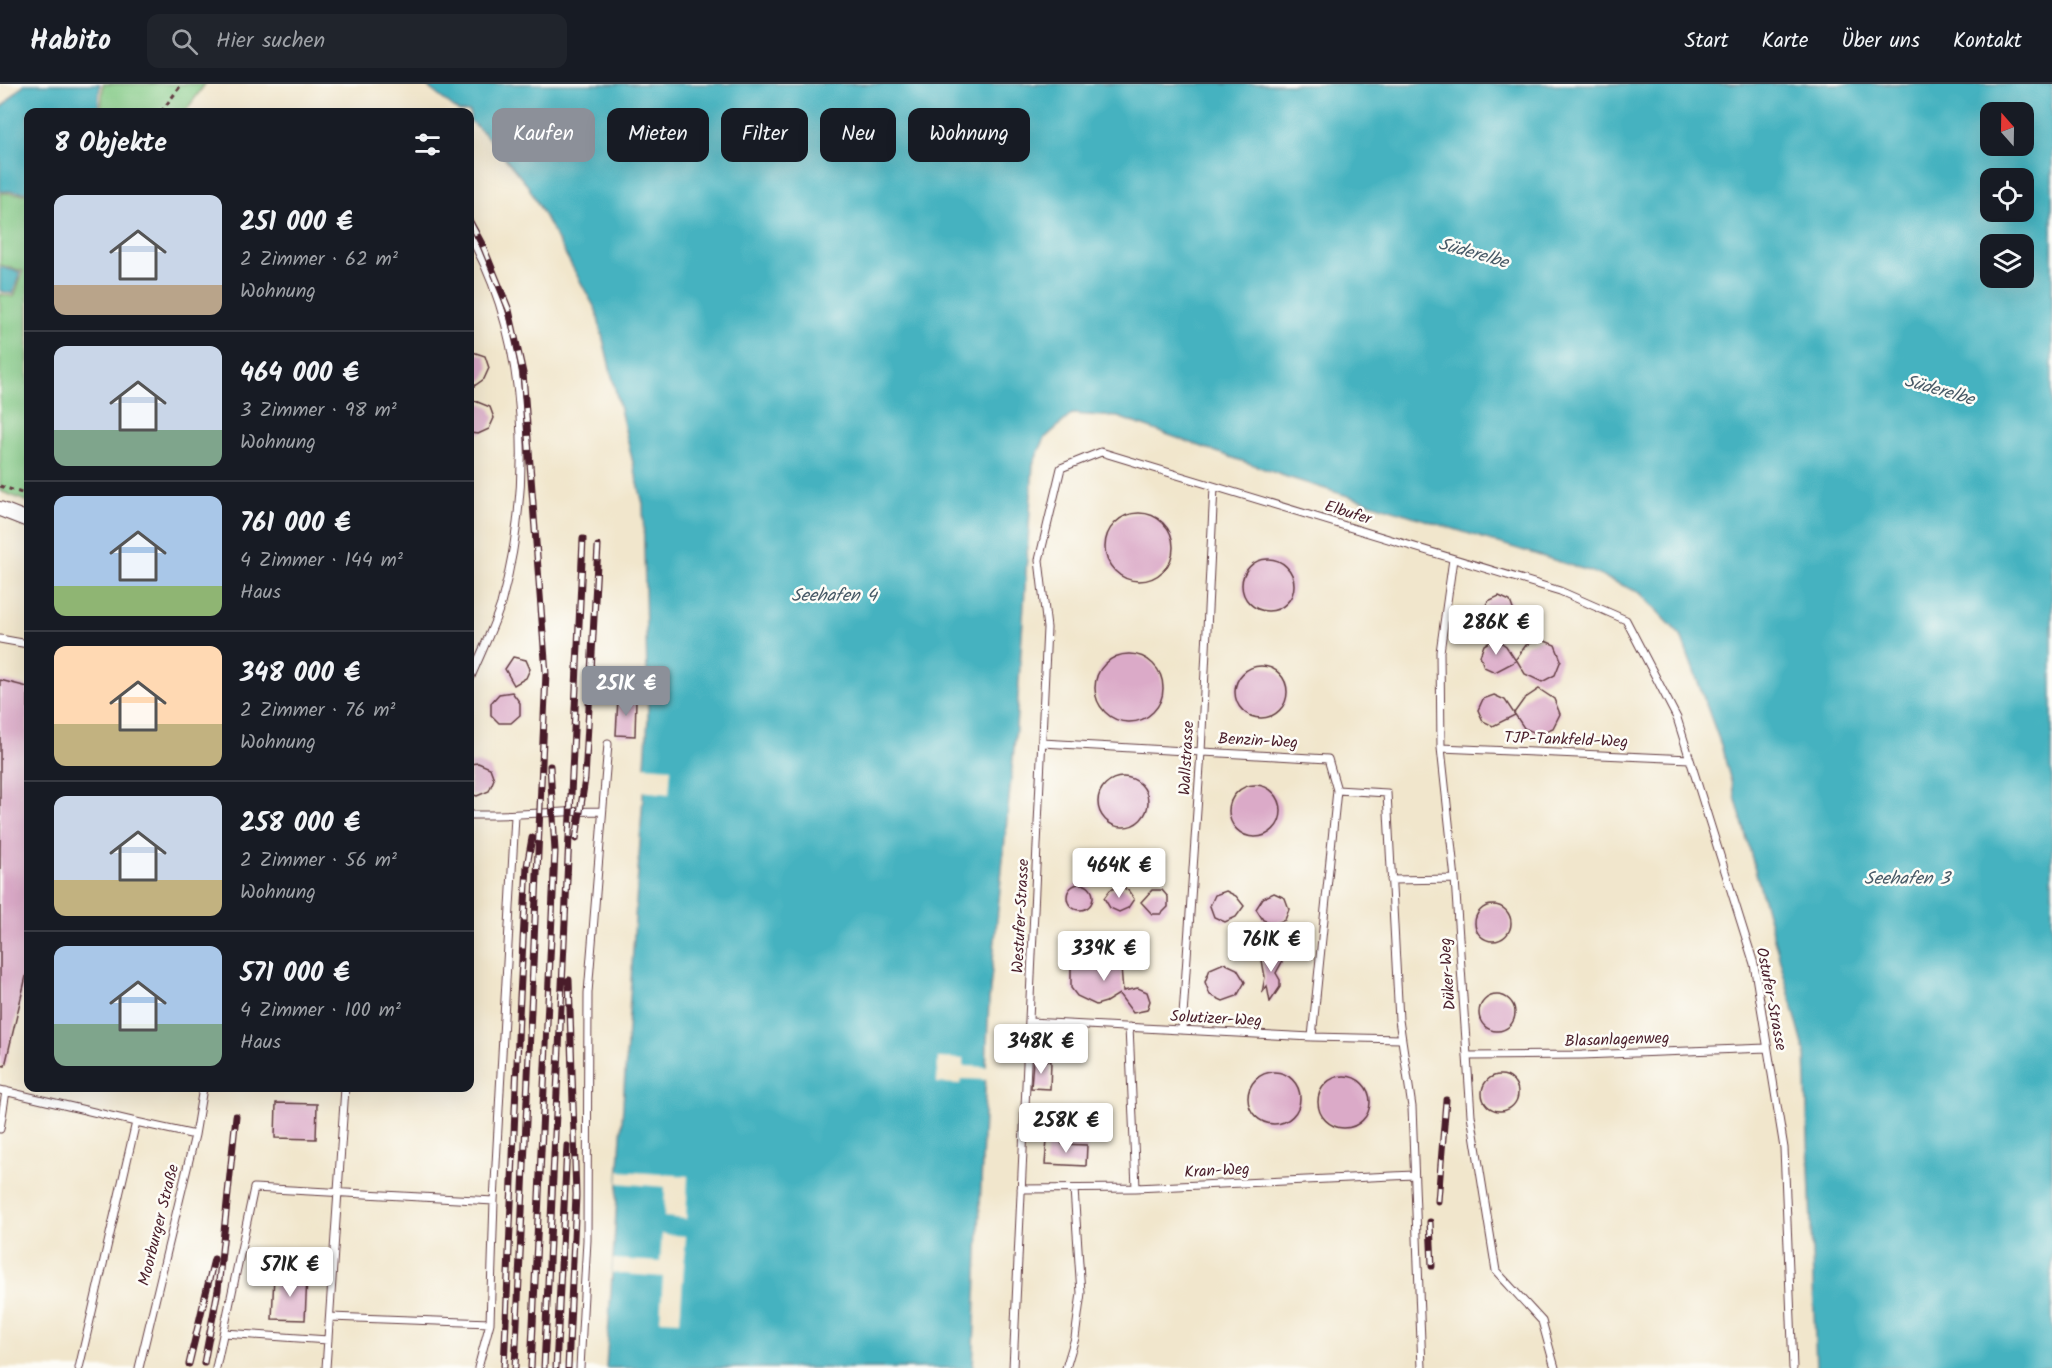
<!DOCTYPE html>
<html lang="de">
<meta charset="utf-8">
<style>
body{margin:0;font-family:Kalam,sans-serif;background:#20242c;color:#f1f3f6;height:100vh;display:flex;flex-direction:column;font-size:22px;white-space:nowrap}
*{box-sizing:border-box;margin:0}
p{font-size:20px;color:#9ea1a6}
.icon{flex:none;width:33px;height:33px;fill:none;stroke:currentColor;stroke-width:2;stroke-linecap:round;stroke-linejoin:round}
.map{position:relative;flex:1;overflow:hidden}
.details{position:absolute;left:24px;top:24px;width:450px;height:984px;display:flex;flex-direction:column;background:#171b24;border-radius:12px;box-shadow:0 6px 24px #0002}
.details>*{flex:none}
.guide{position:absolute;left:492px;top:24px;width:570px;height:54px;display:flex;gap:12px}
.needle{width:39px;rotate:340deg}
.controls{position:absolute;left:1980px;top:18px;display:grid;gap:12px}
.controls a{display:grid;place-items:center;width:54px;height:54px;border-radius:12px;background:#171b24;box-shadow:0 6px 24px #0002;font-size:30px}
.price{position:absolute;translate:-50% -51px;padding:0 14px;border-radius:6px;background:#fff;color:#222;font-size:20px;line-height:39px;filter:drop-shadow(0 2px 3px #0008)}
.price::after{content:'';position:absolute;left:50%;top:36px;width:18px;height:14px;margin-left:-9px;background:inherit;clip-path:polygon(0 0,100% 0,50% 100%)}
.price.selected{background:#8c9099;color:#fff}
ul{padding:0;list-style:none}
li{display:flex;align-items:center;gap:18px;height:150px;padding:0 30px}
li+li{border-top:2px solid #363941}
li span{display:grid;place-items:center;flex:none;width:168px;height:120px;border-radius:12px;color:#555}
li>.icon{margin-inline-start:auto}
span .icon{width:72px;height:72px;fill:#fffc;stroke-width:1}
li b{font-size:26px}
h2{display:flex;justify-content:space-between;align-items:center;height:72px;padding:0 30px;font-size:26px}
.pill{padding:0 21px;border-radius:12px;background:#171b24;box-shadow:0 6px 24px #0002;font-size:21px;line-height:54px}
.pill.selected{background:#8c9099;color:#fff}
header{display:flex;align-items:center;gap:36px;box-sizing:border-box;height:84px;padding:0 30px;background:#171b24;border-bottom:2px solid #363941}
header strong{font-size:28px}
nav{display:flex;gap:33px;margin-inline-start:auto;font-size:21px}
.search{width:420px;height:54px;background:#20242c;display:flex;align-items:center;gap:15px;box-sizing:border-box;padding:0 21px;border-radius:12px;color:#9ea1a6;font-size:22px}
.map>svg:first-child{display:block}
</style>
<header>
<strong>Habito</strong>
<div class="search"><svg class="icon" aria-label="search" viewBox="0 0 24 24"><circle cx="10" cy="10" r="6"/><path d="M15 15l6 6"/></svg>Hier suchen</div>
<nav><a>Start</a><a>Karte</a><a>Über uns</a><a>Kontakt</a></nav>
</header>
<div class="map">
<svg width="2052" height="1284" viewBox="0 0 2052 1284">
<rect width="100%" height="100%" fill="#fdfcf7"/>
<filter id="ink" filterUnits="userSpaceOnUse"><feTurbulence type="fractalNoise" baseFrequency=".0167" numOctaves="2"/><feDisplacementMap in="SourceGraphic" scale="12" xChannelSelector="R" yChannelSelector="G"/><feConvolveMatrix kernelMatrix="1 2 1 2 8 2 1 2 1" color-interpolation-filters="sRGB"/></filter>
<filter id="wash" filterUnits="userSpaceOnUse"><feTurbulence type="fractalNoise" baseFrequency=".008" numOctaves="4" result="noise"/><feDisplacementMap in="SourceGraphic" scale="24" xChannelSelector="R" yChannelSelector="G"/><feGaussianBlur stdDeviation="1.35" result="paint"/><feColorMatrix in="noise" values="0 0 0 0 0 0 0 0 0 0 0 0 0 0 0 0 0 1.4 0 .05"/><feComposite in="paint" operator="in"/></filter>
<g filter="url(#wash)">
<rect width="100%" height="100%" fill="#f1e6cc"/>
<path fill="#84cb87" stroke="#677559" stroke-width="1.5" d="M103,0H205L185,28H101Z
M0,109L28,110V418L0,407V210L14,213L23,187L0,181Z"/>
<path fill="#44b2c0" stroke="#476876" stroke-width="1.5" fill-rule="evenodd" d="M24,0H100L98,28H28V108L0,107V25Z
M424,0H2052V1284H1816L1805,968L1721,661L1681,552L1640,509L1592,488L1287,393L1118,333L1072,330L1045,354L1033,380L1016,644L989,916L973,1284H606L648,634L643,420L596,226L528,102L484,49L470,37V28H459ZM1990,28H2024V62H1990ZM1990,94H2024V128H1990ZM1990,160H2024V194H1990Z
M0,183L20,188L13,210L0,207Z"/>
<path fill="#f1e6cc" d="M642,682L671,684L669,710L640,707Z
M938,974L963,975V982L989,983V996L962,995L961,1000L937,999Z
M619,1087L688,1092L686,1135L664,1133L665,1103L618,1099Z
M662,1150L686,1152L680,1237L660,1236L663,1193L612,1189L613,1175L660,1178Z"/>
<g id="blocks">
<path fill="#dbaac8" d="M470,267L485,272L489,284L484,295L470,305Z
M475,317L490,323L494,334L489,345L478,350L470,349V321Z
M1105 463a34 34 0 1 1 68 0a34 34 0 1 1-68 0Z
M1242 501a26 26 0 1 1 52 0a26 26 0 1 1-52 0Z
M1499,512L1510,517L1514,528L1509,539L1498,546L1488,538L1483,527L1488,517Z
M1495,554L1506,562L1516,577L1495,588L1484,583L1480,572L1484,561Z
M1540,555L1555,561L1561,576L1555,591L1542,598L1525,590L1516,575L1526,561Z
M1095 604a34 34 0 1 1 68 0a34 34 0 1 1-68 0Z
M513,573L526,576L530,585L526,594L514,601L505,585Z
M1235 608a26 26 0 1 1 52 0a26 26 0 1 1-52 0Z
M0,596L28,603V884L5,982L0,981Z
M1539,605L1554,615L1560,630L1553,644L1538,650L1524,644L1514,629L1524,615Z
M512,608L520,619V631L511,639H499L491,631V619L499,610Z
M1494,611L1505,616L1515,631L1493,642L1483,637L1478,626L1483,615Z
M618,614L636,615L635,652L616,651Z
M478,679L490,684L494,695L489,707L477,712L470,710V680Z
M1098 718a25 25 0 1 1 50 0a25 25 0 1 1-50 0Z
M1229 727a26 26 0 1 1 52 0a26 26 0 1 1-52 0Z
M1067 813a13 13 0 1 1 26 0a13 13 0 1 1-26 0Z
M1119,802L1128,806L1134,815L1128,824L1119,828L1110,824L1104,814L1110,806Z
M1152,806H1162L1168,813V823L1161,830H1152L1141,818Z
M1226,807L1236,812L1244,822L1236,833L1225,838L1214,833L1210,822L1215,811Z
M1274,809L1285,814L1289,825L1285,836L1274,840L1263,836L1256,825L1263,814Z
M1475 839a18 18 0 1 1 36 0a18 18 0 1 1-36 0Z
M1272,860L1282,878L1276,889L1280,896V903L1270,918L1267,902L1262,909L1265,893L1260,865L1268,877Z
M1096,866L1107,868L1121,883L1123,907L1138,904L1147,908L1150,917L1147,926L1133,929L1119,910L1106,918L1096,921L1077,912L1071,904V883L1077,874Z
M1224,879L1237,885L1245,898L1237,912L1223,917L1210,911L1205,898L1210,885Z
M1479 929a18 18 0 1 1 36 0a18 18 0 1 1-36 0Z
M1033,976L1051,977L1050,1005L1031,1004Z
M1248 1014a26 26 0 1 1 52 0a26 26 0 1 1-52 0Z
M1482 1009a18 18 0 1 1 36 0a18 18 0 1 1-36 0Z
M1318 1018a26 26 0 1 1 52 0a26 26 0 1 1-52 0Z
M276,1019L317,1020L316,1055L275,1054Z
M1047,1056H1062V1060L1087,1061L1086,1082L1045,1080Z
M274,1191L307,1192L305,1236L272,1235Z"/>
</g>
</g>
<g filter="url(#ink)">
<use href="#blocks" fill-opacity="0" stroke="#633d43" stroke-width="1.5"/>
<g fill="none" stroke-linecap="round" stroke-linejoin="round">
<defs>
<path id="service" d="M470,152C530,259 533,403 501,520C493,545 480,571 470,595
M1453,475L1440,568L1441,664L1455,795L1471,1031L1496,1187L1542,1237L1555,1284
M0,555L28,560
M1042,659L1328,675L1337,706L1312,953
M1441,664L1690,675
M1337,706L1387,709L1399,936L1412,1023L1422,1284
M470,731C514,732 557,727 601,727
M1391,796L1455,795
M1030,938L1312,953L1401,955
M1129,943L1136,1104
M1182,946L1201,668L1214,403
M1467,972L1582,971L1767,964
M0,1006L136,1038
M0,1045L6,1007
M1021,1105L1136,1104L1414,1091
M330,1233L490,1239
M224,1249L328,1256
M79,1284L136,1038L195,1051
M139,1284L195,1051L203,1004
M216,1284L254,1104L494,1117
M326,1284L345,1004
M478,1284L490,1239L494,1117L515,732
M580,1284L587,1156L588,909L608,660
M1013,1284L1047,544L1039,476L1061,384L1101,368L1560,507L1626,536L1677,634L1754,880L1784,1064L1793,1284
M1066,1284L1075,1254L1081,1209L1074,1105"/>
<path id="minor" d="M0,425L28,436"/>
</defs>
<use href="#service" stroke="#633d43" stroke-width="9"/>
<use href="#minor" stroke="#633d43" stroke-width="16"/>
<path stroke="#633d43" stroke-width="3" stroke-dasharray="4.5 4.5" stroke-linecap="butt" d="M161,28L182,0
M0,402L28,411"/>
<use href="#service" stroke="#fff" stroke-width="7"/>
<use href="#minor" stroke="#fff" stroke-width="14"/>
<defs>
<path id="rail" d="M470,138L483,162L509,226L523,289L546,589L515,1284
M576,755L585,695L598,462
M1438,1117L1446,1016
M1430,1138L1432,1182
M204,1279L218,1206L236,1032
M189,1280L214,1175
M504,1284L519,932L527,782L532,754
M531,1284L555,767L550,682
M544,1284L583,455
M556,1284L567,1062
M568,1284L576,1111L569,896"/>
</defs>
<use href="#rail" stroke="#4a1f2b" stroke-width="7"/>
<use href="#rail" stroke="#fdfcf7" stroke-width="4.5" stroke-dasharray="14" stroke-linecap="butt"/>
</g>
</g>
<g text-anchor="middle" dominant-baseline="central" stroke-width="5" stroke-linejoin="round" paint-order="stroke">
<g font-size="16" fill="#4a1f2b" stroke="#fdfcf7">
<text transform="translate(1348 429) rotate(17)">Elbufer</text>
<text transform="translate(1566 656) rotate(2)">TJP-Tankfeld-Weg</text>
<text transform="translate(1258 657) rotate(3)">Benzin-Weg</text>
<text transform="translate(1187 674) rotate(-87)">Wallstrasse</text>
<text transform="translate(1021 832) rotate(-87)">Westufer-Strasse</text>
<text transform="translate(1448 890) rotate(-94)">Düker-Weg</text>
<text transform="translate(1771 915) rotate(79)">Ostufer-Strasse</text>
<text transform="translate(1216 935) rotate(3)">Solutizer-Weg</text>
<text transform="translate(1617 956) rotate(-2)">Blasanlagenweg</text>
<text transform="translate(1217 1087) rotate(-3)">Kran-Weg</text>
<text transform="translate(159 1141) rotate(-76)">Moorburger Straße</text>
</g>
<g font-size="18" font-style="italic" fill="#485a67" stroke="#fdfcf7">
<text transform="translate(1473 170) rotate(16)">Süderelbe</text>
<text transform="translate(1939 307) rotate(16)">Süderelbe</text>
<text x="834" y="512">Seehafen 4</text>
<text x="1907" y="795">Seehafen 3</text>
</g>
</g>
</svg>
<div class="controls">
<a><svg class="needle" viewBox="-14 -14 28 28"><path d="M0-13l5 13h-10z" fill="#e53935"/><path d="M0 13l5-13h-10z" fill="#9ea1a6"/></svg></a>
<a><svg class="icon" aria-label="locate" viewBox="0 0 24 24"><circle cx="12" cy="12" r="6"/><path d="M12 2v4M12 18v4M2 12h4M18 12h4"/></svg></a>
<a><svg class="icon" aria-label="layers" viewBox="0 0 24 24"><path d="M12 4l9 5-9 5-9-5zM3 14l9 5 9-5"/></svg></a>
</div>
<b class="price" style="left:1496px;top:572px">286K €</b>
<b class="price selected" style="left:626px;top:633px">251K €</b>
<b class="price" style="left:1119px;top:815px">464K €</b>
<b class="price" style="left:1271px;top:889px">761K €</b>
<b class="price" style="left:1104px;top:898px">339K €</b>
<b class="price" style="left:1041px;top:991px">348K €</b>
<b class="price" style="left:1066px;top:1070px">258K €</b>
<b class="price" style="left:290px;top:1214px">571K €</b>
<div class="guide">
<a class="pill selected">Kaufen</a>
<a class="pill">Mieten</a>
<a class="pill">Filter</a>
<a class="pill">Neu</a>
<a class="pill">Wohnung</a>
</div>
<section class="details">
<h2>8 Objekte<svg class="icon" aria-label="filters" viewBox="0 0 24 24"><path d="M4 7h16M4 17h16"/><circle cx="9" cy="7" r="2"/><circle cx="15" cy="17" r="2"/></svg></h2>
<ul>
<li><span style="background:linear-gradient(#c9d6e8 75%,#b9a48a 0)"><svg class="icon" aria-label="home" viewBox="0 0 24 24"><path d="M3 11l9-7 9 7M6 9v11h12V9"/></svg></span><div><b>251 000 €</b><p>2 Zimmer · 62 m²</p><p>Wohnung</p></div></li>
<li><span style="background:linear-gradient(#c9d6e8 70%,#7fa58c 0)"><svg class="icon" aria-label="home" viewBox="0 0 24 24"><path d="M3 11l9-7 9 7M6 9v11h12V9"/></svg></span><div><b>464 000 €</b><p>3 Zimmer · 98 m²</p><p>Wohnung</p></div></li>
<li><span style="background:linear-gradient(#a9c7e8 75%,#8fb573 0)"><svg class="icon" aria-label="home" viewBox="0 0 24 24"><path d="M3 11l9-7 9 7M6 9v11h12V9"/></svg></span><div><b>761 000 €</b><p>4 Zimmer · 144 m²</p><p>Haus</p></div></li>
<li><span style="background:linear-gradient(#ffd9b3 65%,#c2b280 0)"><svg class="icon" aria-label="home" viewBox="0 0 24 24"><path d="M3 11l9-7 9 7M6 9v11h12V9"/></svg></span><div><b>348 000 €</b><p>2 Zimmer · 76 m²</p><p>Wohnung</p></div></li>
<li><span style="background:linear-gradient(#c9d6e8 70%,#c2b280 0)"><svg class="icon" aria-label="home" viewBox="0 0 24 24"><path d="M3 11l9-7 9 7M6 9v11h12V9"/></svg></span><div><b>258 000 €</b><p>2 Zimmer · 56 m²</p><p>Wohnung</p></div></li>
<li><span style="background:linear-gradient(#a9c7e8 65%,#7fa58c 0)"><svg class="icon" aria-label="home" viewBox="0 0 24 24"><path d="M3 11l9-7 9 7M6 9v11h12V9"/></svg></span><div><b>571 000 €</b><p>4 Zimmer · 100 m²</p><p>Haus</p></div></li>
</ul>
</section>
</div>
